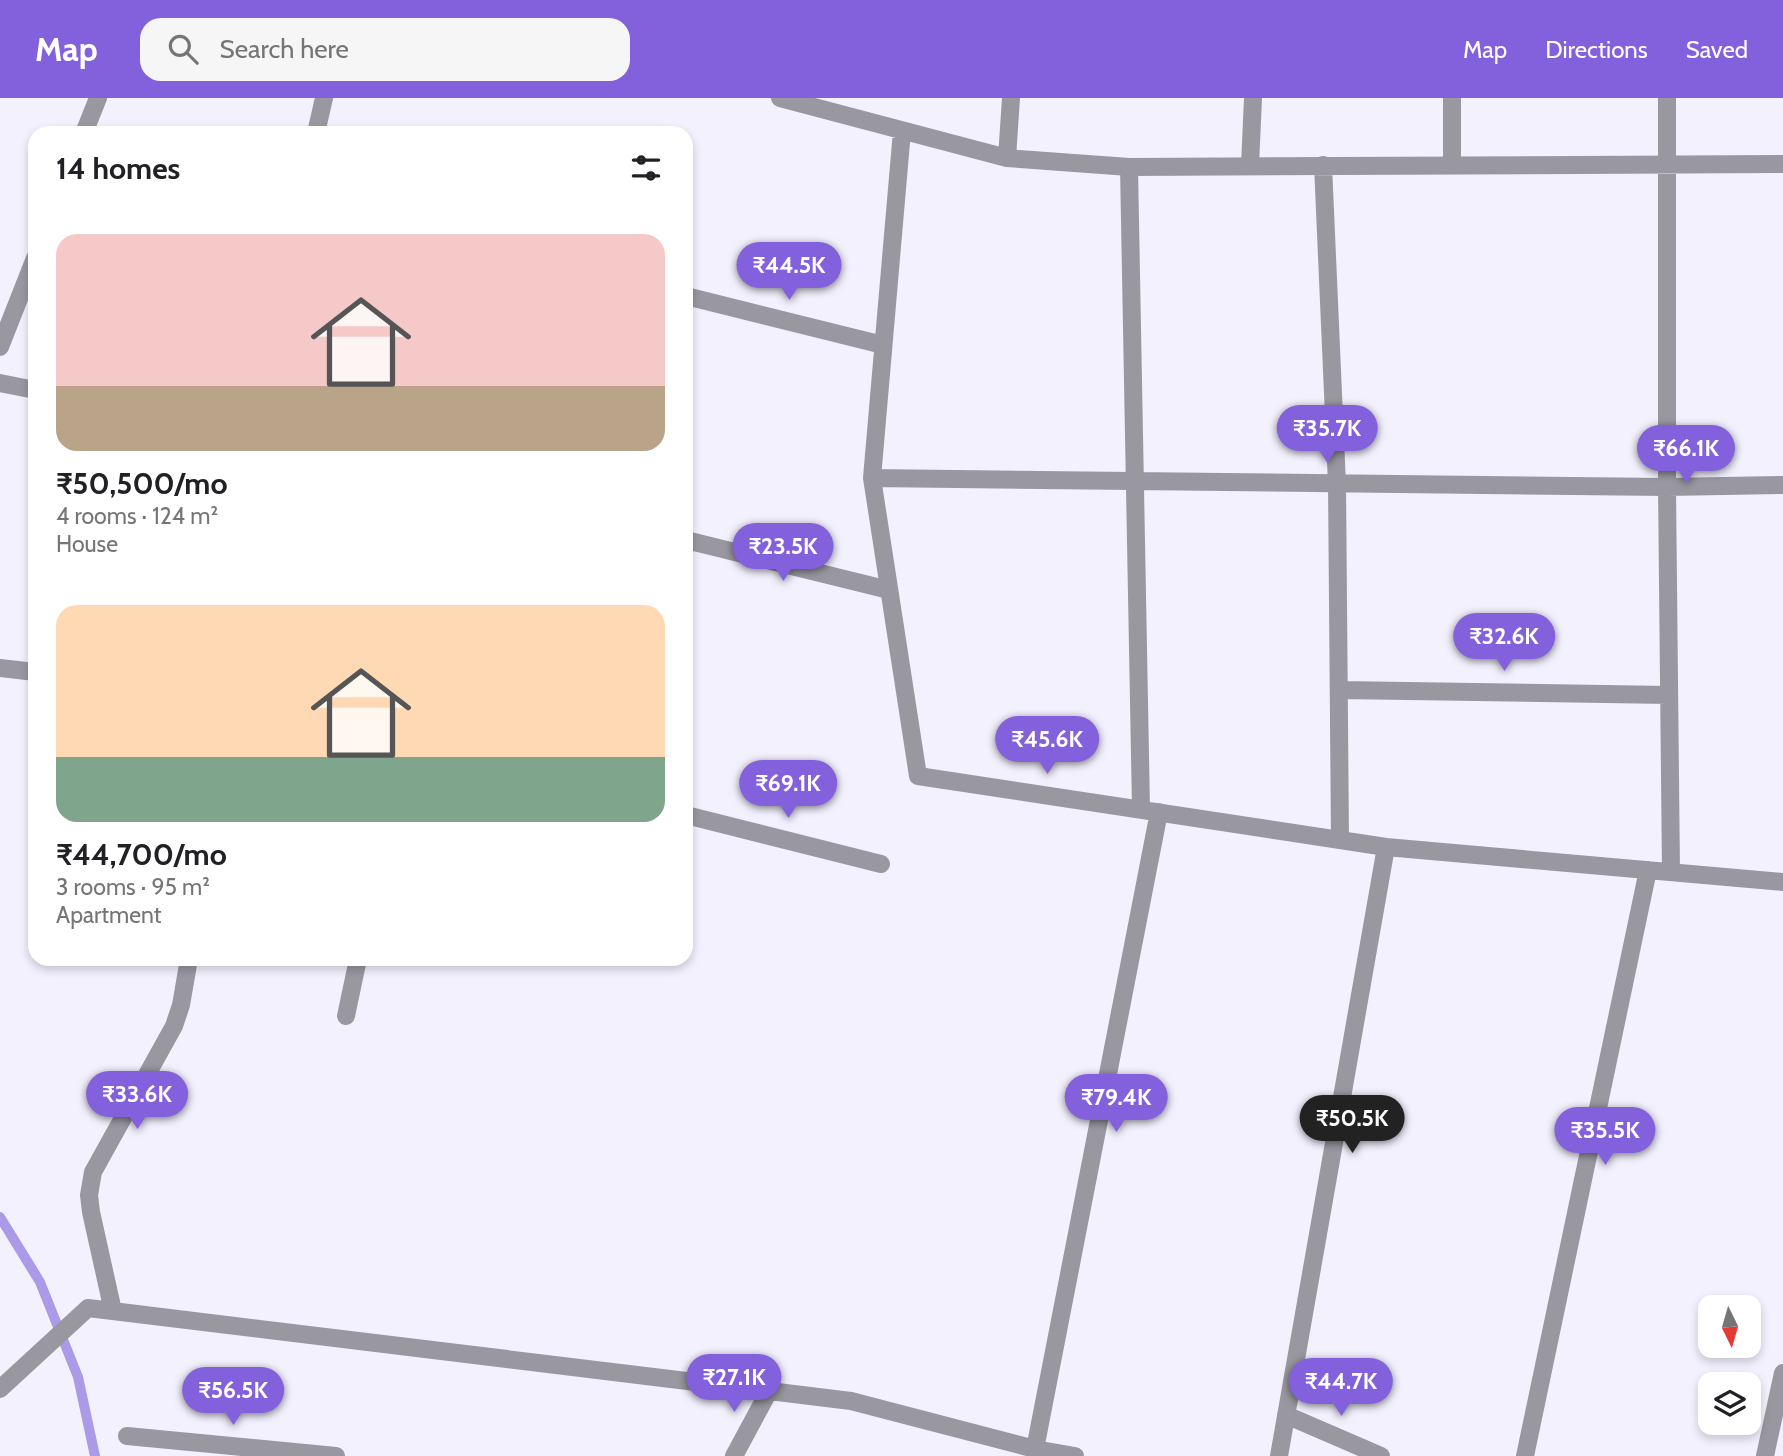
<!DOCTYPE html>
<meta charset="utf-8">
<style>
body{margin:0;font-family:Cabin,sans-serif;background:#f6f6f6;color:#202124;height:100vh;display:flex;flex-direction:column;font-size:26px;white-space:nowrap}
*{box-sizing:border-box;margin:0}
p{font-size:23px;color:#757577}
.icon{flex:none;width:38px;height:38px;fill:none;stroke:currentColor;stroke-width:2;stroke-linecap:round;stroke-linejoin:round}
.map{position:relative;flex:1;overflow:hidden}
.drawer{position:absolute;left:28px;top:28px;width:665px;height:840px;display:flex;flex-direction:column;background:#fff;border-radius:21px;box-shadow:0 4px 10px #0003}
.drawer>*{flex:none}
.needle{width:46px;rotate:175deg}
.controls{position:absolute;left:1698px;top:1197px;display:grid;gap:14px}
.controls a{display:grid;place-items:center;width:63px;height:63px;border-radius:14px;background:#fff;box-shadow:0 4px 10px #0003;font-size:35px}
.price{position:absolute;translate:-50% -60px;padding:0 16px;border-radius:24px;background:#8461dc;color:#fff;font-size:23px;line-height:46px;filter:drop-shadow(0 2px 4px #0008)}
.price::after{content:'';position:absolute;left:50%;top:42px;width:21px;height:16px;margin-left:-10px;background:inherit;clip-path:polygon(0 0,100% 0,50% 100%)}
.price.selected{background:#222;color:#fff}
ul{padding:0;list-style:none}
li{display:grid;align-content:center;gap:14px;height:371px;padding:0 28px}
li span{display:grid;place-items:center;height:217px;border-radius:21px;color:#555}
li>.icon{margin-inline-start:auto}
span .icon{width:126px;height:126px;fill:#fffc;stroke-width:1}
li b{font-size:30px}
h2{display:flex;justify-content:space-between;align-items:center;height:84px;padding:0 28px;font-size:30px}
header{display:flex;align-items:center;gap:42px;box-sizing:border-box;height:98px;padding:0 35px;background:#8461dc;color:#fff}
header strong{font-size:33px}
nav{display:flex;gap:38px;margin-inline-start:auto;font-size:24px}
.search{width:490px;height:63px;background:#f6f6f6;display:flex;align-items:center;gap:18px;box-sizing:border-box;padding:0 24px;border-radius:21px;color:#757577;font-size:26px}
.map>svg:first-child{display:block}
</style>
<header>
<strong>Map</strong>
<div class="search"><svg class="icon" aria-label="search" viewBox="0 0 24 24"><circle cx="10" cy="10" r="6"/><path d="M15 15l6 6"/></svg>Search here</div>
<nav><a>Map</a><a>Directions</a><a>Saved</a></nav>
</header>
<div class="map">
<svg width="1783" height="1358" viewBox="0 0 1783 1358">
<rect width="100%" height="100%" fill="#f3f1fe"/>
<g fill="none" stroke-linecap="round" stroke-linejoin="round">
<path stroke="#ab9ae8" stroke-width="10" d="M0,1119L40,1184L78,1279L95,1358"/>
<path stroke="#9998a1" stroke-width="18" d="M780,0L1007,60L1129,69L1783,66
M1667,0V389L1671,774
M902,33L872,380L918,678L1386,749L1783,784
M84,35L98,0
M316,35L324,0
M1007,60L1011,0
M1452,66V0
M1323,67L1337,386L1340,742
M1250,68L1253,0
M1129,69L1141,711
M686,198L883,247
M0,249L35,160
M0,285L35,292
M872,380L1667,389L1783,387
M686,442L889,492
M0,570L35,574
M1339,592L1669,597
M686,717L881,766
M346,918L358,861
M113,1213L91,1114L89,1097L93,1074L174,928L181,907L189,861
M0,1291L88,1210L851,1303L1035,1351L1075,1358
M1286,1317L1381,1358
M127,1338L336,1358
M1035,1351L1159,714
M734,1358L769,1293
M1279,1358L1386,749
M1525,1358L1648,772
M1765,1358L1783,1275"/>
</g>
</svg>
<div class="controls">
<a><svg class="needle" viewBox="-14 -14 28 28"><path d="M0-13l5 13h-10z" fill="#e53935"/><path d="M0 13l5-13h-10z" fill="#757577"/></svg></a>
<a><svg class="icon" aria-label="layers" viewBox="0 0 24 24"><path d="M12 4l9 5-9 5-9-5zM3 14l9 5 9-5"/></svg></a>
</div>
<b class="price" style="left:789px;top:204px">₹44.5K</b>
<b class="price" style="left:1327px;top:367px">₹35.7K</b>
<b class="price" style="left:1686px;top:387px">₹66.1K</b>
<b class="price" style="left:783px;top:485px">₹23.5K</b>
<b class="price" style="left:1504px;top:575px">₹32.6K</b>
<b class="price" style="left:1047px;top:678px">₹45.6K</b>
<b class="price" style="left:788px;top:722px">₹69.1K</b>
<b class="price" style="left:137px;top:1033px">₹33.6K</b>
<b class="price" style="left:1116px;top:1036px">₹79.4K</b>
<b class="price selected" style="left:1352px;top:1057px">₹50.5K</b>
<b class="price" style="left:1605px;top:1069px">₹35.5K</b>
<b class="price" style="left:734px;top:1316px">₹27.1K</b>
<b class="price" style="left:1341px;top:1320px">₹44.7K</b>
<b class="price" style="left:233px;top:1329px">₹56.5K</b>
<section class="drawer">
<h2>14 homes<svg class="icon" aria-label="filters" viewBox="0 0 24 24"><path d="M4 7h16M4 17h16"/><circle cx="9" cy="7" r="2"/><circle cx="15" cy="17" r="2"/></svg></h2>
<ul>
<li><span style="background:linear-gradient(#f6c9c9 70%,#b9a48a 0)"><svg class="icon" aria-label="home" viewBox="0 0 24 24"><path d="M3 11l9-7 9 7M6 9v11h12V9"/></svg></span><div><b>₹50,500/mo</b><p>4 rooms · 124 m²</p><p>House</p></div></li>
<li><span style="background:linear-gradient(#ffd9b3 70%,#7fa58c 0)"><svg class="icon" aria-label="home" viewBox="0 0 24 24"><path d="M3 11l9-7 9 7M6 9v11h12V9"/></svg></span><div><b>₹44,700/mo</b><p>3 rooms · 95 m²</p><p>Apartment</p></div></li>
</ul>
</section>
</div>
